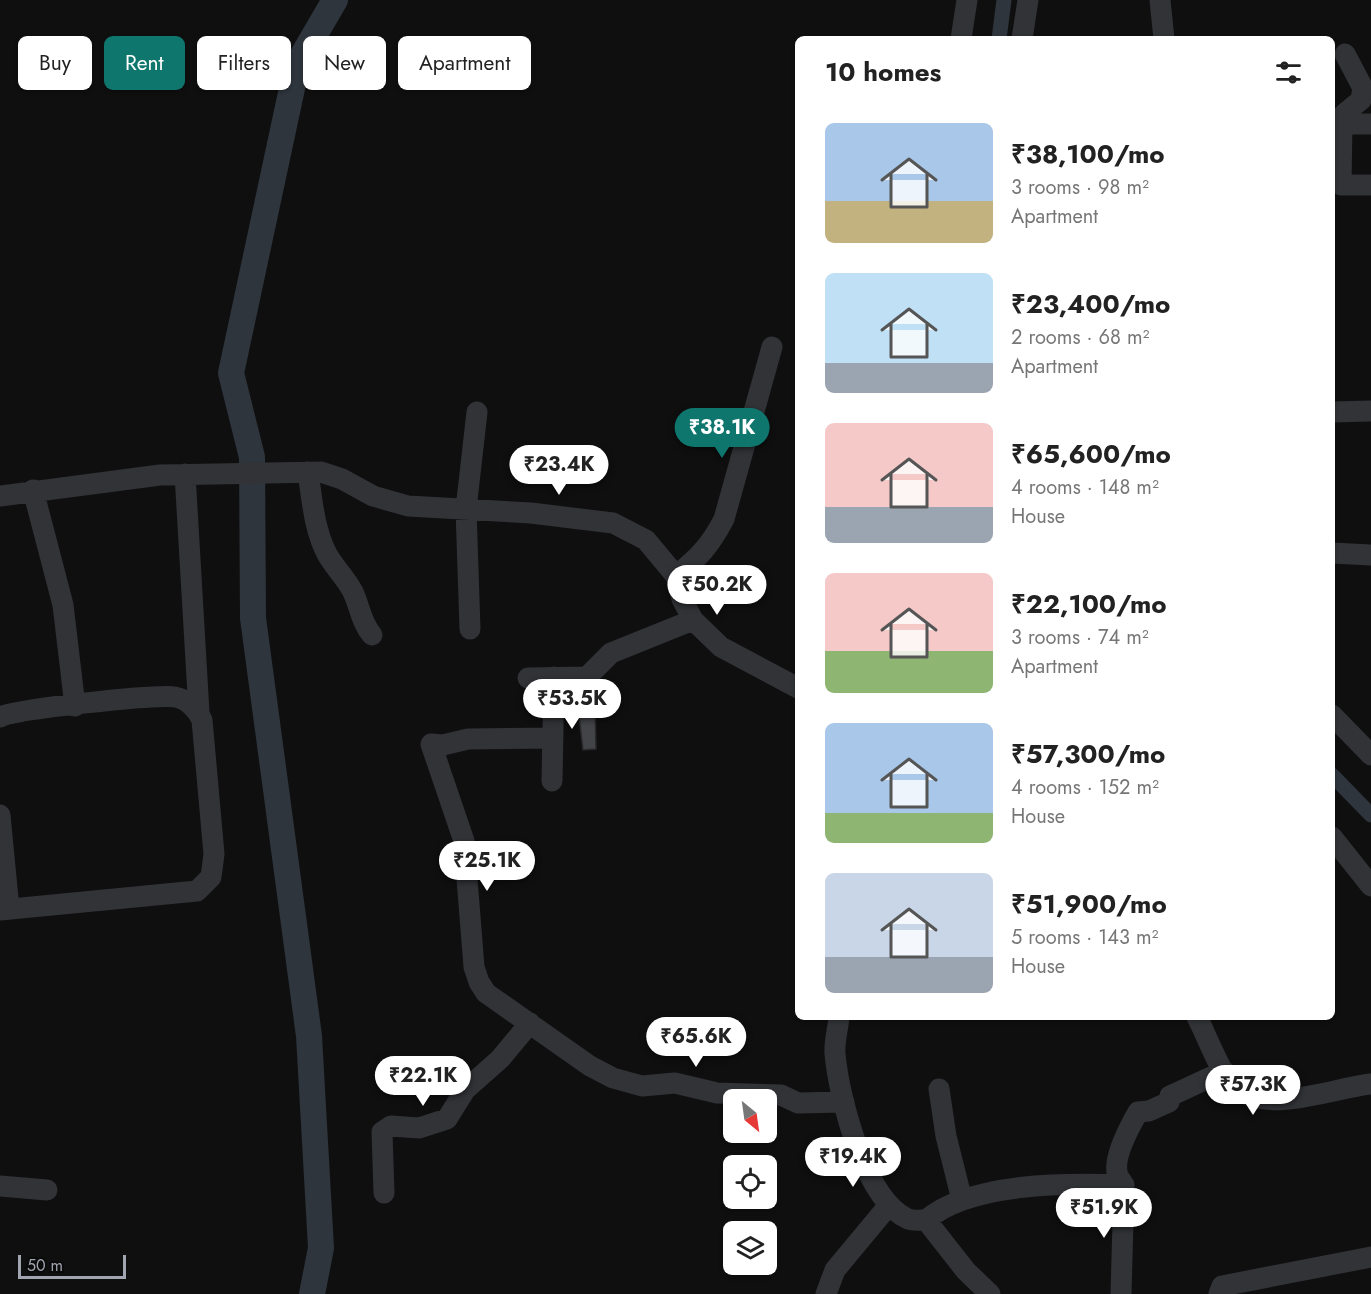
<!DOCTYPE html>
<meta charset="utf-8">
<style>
body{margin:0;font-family:Jost,sans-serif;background:#f2f2f2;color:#222;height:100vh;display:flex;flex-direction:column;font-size:22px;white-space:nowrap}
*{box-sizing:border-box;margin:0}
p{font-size:20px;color:#767676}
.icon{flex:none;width:33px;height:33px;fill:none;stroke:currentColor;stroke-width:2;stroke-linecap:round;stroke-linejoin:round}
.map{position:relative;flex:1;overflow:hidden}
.panel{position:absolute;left:795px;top:36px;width:540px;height:984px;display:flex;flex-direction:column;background:#fff;border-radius:9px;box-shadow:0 2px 4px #0004}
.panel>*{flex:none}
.hud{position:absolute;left:18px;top:36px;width:570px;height:54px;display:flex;gap:12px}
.needle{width:39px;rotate:151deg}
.fabs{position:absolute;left:723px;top:1089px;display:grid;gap:12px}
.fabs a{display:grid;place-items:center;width:54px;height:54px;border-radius:9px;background:#fff;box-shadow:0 2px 4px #0004;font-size:30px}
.scale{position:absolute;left:18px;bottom:15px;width:108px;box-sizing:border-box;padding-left:6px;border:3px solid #a1a5b0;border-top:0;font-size:16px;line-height:21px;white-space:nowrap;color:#a1a5b0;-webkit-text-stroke:4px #0a0a0b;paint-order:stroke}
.price{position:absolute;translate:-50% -51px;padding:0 14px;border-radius:21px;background:#fff;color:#222;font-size:20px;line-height:39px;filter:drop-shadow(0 2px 3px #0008)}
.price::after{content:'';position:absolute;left:50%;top:36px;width:18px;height:14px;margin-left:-9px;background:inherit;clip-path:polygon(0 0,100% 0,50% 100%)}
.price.on{background:#0f766e;color:#fff}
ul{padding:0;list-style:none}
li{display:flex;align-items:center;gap:18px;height:150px;padding:0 30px}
li span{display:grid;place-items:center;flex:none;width:168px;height:120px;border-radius:9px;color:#555}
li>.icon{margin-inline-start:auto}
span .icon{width:72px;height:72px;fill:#fffc;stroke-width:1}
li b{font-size:26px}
h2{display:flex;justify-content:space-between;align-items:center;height:72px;padding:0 30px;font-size:26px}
.pill{padding:0 21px;border-radius:9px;background:#fff;box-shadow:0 2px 4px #0004;font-size:21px;line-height:54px}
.pill.on{background:#0f766e;color:#fff}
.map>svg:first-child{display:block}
</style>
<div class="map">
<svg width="1371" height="1294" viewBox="0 0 1371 1294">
<rect width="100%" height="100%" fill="#0f0f10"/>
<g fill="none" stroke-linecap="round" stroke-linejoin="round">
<path stroke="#2e353c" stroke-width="15" d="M999,39L1004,0
M1332,775L1371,815"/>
<path stroke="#2e353c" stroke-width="26" d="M312,1294L321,1248L309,1036L253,618L252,457L231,373L297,65L335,0"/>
</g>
<path fill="#434448" stroke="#29292c" stroke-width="1.5" d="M595,707L596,749L583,750L578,708Z"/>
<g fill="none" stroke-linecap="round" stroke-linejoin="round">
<path stroke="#323337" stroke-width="21" d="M1160,0L1164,39
M961,39L967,0
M1022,39L1028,0
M1345,54L1363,88L1361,100L1344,114L1342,124L1341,185H1371
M1342,124H1371
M1332,412L1371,411
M308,472C312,499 314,529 327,554C334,567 346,578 353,592C360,607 361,622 372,635
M185,474L199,712
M33,490L63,605L75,706
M0,496L160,475L321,472L342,479L373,496L408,506L531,513L613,523L646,540L676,576L682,599L693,620L721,647L798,688
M1332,553L1371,555
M676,576C699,557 710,546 724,519L772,347
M470,629L466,509L477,412
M528,678L587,677L611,653L693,620
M1332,715L1371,755
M0,717C16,709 156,694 175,697C187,699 197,709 202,720L214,854L211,877L197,891L0,910
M553,738L468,739L443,745L431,744L464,841L474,967L479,982L486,993L590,1066L613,1078L642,1086L675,1083L717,1093L781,1095L798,1103L844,1102
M552,781L554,677
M0,815L9,909
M1332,837L1371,886
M839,1017C838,1029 834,1042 835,1054C839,1098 865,1200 908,1219C913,1221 921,1220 926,1220L966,1271L990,1294
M1197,1017C1205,1032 1222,1076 1233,1086C1267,1116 1332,1088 1371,1084
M939,1089L946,1136L962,1200
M0,1186L47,1190
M384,1193L382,1132L391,1126L419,1128L447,1119L465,1090L500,1059L530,1023
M926,1220C971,1182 1067,1183 1124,1185
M826,1294L835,1270L889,1205
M1121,1294L1124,1185C1122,1182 1117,1176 1117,1172C1114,1156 1130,1126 1138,1112L1149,1111L1169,1102L1170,1096L1224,1071
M1219,1294L1222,1286L1371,1257"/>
</g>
</svg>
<div class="fabs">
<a><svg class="needle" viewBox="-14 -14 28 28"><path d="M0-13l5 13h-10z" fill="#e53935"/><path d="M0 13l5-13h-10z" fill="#767676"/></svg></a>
<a><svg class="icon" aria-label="locate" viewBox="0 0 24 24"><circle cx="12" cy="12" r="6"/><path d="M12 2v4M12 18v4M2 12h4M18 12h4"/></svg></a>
<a><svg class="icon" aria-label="layers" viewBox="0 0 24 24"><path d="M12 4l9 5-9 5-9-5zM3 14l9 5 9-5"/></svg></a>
</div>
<div class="scale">50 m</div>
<b class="price on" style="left:722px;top:459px">₹38.1K</b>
<b class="price" style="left:559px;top:496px">₹23.4K</b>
<b class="price" style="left:717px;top:616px">₹50.2K</b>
<b class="price" style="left:572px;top:730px">₹53.5K</b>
<b class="price" style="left:487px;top:892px">₹25.1K</b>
<b class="price" style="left:696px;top:1068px">₹65.6K</b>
<b class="price" style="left:423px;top:1107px">₹22.1K</b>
<b class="price" style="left:1253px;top:1116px">₹57.3K</b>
<b class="price" style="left:853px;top:1188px">₹19.4K</b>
<b class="price" style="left:1104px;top:1239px">₹51.9K</b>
<div class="hud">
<a class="pill">Buy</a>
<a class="pill on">Rent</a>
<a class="pill">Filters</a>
<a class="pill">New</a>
<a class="pill">Apartment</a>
</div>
<section class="panel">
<h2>10 homes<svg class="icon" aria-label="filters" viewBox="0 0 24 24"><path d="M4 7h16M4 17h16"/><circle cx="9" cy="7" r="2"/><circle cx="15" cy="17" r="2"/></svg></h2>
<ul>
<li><span style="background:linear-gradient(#a9c7e8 65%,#c2b280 0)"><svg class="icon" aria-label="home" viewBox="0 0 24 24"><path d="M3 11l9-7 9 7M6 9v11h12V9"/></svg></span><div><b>₹38,100/mo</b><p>3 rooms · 98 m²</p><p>Apartment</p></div></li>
<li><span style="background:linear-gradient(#bfe0f5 75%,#9aa5b1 0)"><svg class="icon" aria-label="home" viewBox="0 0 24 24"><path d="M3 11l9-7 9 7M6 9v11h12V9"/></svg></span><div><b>₹23,400/mo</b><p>2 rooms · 68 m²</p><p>Apartment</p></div></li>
<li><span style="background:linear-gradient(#f6c9c9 70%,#9aa5b1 0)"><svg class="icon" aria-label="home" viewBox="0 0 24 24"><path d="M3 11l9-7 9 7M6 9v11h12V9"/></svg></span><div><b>₹65,600/mo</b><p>4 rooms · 148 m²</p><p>House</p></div></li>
<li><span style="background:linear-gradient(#f6c9c9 65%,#8fb573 0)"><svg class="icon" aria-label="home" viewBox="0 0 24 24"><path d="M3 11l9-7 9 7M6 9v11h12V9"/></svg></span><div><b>₹22,100/mo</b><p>3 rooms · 74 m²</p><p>Apartment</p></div></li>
<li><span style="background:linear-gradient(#a9c7e8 75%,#8fb573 0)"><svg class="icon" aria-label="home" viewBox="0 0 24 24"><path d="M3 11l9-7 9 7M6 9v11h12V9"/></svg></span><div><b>₹57,300/mo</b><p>4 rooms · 152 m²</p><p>House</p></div></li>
<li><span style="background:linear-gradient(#c9d6e8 70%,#9aa5b1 0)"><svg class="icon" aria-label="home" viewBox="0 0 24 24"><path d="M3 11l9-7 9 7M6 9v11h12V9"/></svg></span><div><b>₹51,900/mo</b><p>5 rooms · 143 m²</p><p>House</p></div></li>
</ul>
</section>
</div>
